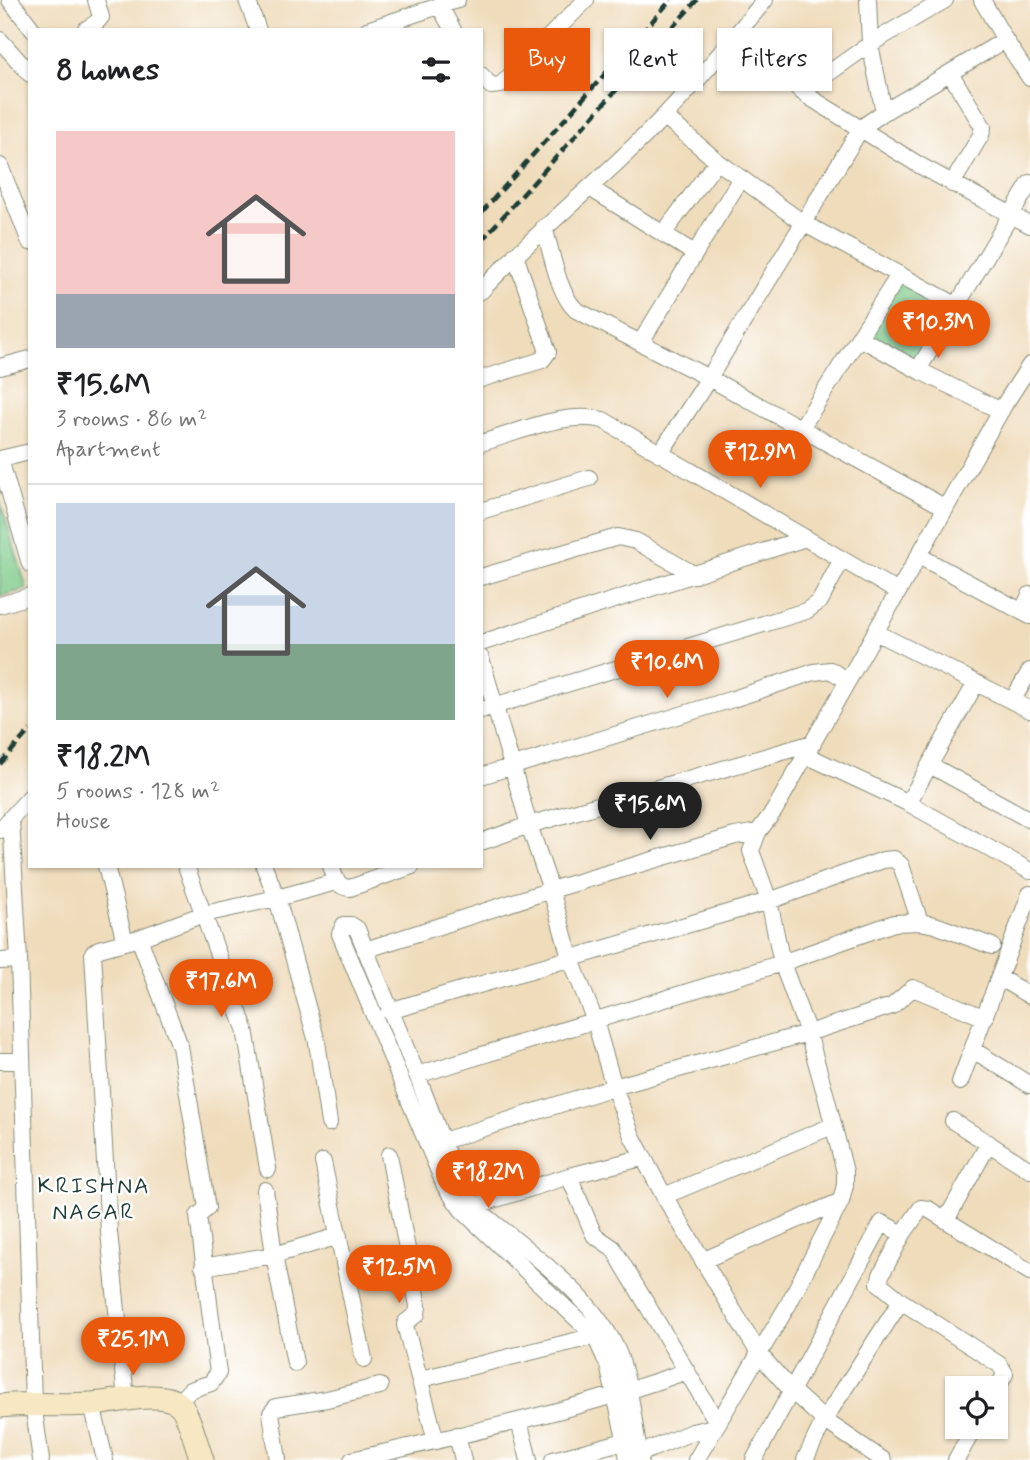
<!DOCTYPE html>
<meta charset="utf-8">
<style>
body{margin:0;font-family:Mynerve,sans-serif;background:#f2f2f2;color:#202124;height:100vh;display:flex;flex-direction:column;font-size:26px;white-space:nowrap}
*{box-sizing:border-box;margin:0}
p{font-size:23px;color:#757577}
.icon{flex:none;width:38px;height:38px;fill:none;stroke:currentColor;stroke-width:2;stroke-linecap:round;stroke-linejoin:round}
.map{position:relative;flex:1;overflow:hidden}
.side{position:absolute;left:28px;top:28px;width:455px;height:840px;display:flex;flex-direction:column;background:#fff;border-radius:0px;box-shadow:0 2px 5px #0004}
.side>*{flex:none}
.guide{position:absolute;left:504px;top:28px;width:420px;height:63px;display:flex;gap:14px}
.buttons{position:absolute;left:945px;top:1376px;display:grid;gap:14px}
.buttons a{display:grid;place-items:center;width:63px;height:63px;border-radius:0px;background:#fff;box-shadow:0 2px 5px #0004;font-size:35px}
.price{position:absolute;translate:-50% -60px;padding:0 16px;border-radius:24px;background:#ea580c;color:#fff;font-size:23px;line-height:46px;filter:drop-shadow(0 2px 4px #0008)}
.price::after{content:'';position:absolute;left:50%;top:42px;width:21px;height:16px;margin-left:-10px;background:inherit;clip-path:polygon(0 0,100% 0,50% 100%)}
.price.on{background:#222;color:#fff}
ul{padding:0;list-style:none}
li{display:grid;align-content:center;gap:14px;height:371px;padding:0 28px}
li+li{border-top:2px solid #e0e0e0}
li span{display:grid;place-items:center;height:217px;border-radius:0px;color:#555}
li>.icon{margin-inline-start:auto}
span .icon{width:126px;height:126px;fill:#fffc;stroke-width:1}
li b{font-size:30px}
h2{display:flex;justify-content:space-between;align-items:center;height:84px;padding:0 28px;font-size:30px}
.pill{padding:0 24px;border-radius:0px;background:#fff;box-shadow:0 2px 5px #0004;font-size:24px;line-height:63px}
.pill.on{background:#ea580c;color:#fff}
.map>svg:first-child{display:block}
</style>
<div class="map">
<svg width="1030" height="1460" viewBox="0 0 1030 1460">
<rect width="100%" height="100%" fill="#fff"/>
<filter id="ink" filterUnits="userSpaceOnUse"><feTurbulence type="fractalNoise" baseFrequency=".0143" numOctaves="2"/><feDisplacementMap in="SourceGraphic" scale="14" xChannelSelector="R" yChannelSelector="G"/><feConvolveMatrix kernelMatrix="1 2 1 2 8 2 1 2 1" color-interpolation-filters="sRGB"/></filter>
<filter id="wash" filterUnits="userSpaceOnUse"><feTurbulence type="fractalNoise" baseFrequency=".00686" numOctaves="4" result="noise"/><feDisplacementMap in="SourceGraphic" scale="28" xChannelSelector="R" yChannelSelector="G"/><feGaussianBlur stdDeviation="1.57" result="paint"/><feColorMatrix in="noise" values="0 0 0 0 0 0 0 0 0 0 0 0 0 0 0 0 0 1.4 0 .05"/><feComposite in="paint" operator="in"/></filter>
<g filter="url(#wash)">
<rect width="100%" height="100%" fill="#efdcbb"/>
<path fill="#7ecb8a" stroke="#4e845f" stroke-width="2" d="M900,281L950,311L916,366L866,338Z
M0,501L27,589L0,596Z"/>
</g>
<g filter="url(#ink)">
<g fill="none" stroke-linecap="round" stroke-linejoin="round">
<defs>
<path id="street" d="M10,0L33,30
M247,0L258,30
M868,0L870,44L884,112
M982,0L1005,40L1030,78
M439,5L453,30
M85,30L96,23L101,17L96,0
M367,30L457,0
M737,34L806,95L919,165L1030,225
M0,40L30,74
M950,73L983,127L981,135L952,184
M481,75L491,86L501,85L586,0
M802,92L870,44L945,0
M664,116L717,161L803,223L956,305
M0,166L30,242
M590,188L694,253
M544,227C551,250 558,294 576,310L709,378L946,508
M663,234L717,161
M481,291C527,241 580,198 629,151C678,105 722,52 765,0
M860,338L918,370L1001,411
M641,342L741,178
M0,367L30,359
M918,370L1030,183
M481,379L542,360L548,352L515,255
M801,428L899,275
M481,443C520,432 563,411 603,420L898,592
M30,452L0,459L30,564
M660,454L709,378L861,128L884,112L1005,40
M481,511L589,478
M919,556L1030,616
M481,577L618,537L636,541L695,575
M0,605L30,596
M1022,612L1030,595
M875,632L1030,710
M481,643L806,538
M481,658L529,825L551,890L570,957L595,1021L614,1087L632,1136L664,1196L760,1355L791,1390L824,1420L805,1460
M1012,701L1030,671
M481,710L806,611L820,601L841,561
M806,755L908,803L1030,871
M930,765L1030,820
M481,776L733,699L814,672L830,670L847,680
M908,803L976,683
M11,818L19,960L33,1403L41,1460
M0,830L30,797
M481,842L529,825L813,743
M106,866L125,942
M186,866L245,1029L268,1169
M264,866L277,898L317,1042L329,1123
M331,866C335,877 336,887 350,888L412,866
M139,938L180,1046L207,1208L198,1216L218,1373L211,1383L190,1390L178,1403
M365,950L551,890L735,836L758,832
M0,961L19,960
M1000,978L1030,996
M389,1011L769,901L883,860L894,859L901,865L920,922
M973,1050L1030,1085
M0,1061H22
M417,1075L782,963L894,923L920,922L935,925L992,946
M960,1082L1030,894
M953,1121L1030,1170
M443,1141L614,1087L808,1033L892,1006L913,988L985,1018
M389,1155L418,1306L417,1314L406,1322L405,1325L436,1441
M323,1162L364,1359
M569,1176L594,1235L613,1248L717,1422
M265,1190L274,1255L295,1363
M664,1196L832,1126
M474,1206L569,1176L642,1158
M946,1220L989,1143
M903,1234L881,1275L879,1283L901,1301L1000,1365L1005,1374L996,1391
M704,1260L841,1201
M203,1267L274,1255L339,1236
M421,1379L595,1336L601,1332
M126,1399L109,1232L93,953L99,949L139,938L204,914L277,898L336,882
M92,1404L105,1460
M519,1421L529,1460
M457,1435L463,1460
M639,1454L692,1432L714,1427
M278,1460L271,1413L276,1407L327,1399L380,1386
M352,1460C465,1434 578,1410 687,1371
M553,1460L625,1441
M628,1460L624,1434L608,1365L595,1336L462,1210L445,1186L340,934L344,925H351L357,929L417,1075L456,1177L474,1206C522,1248 595,1294 619,1355C631,1388 634,1425 640,1460
M696,1460L788,1305L841,1201L845,1185V1172L827,1100L808,1033L782,963L769,901L751,851L758,832L774,811L1004,405L1030,365
M754,1460L882,1223L903,1234L921,1208L928,1209L1030,1272
M883,1460L824,1420L901,1301
M956,1460L975,1426"/>
<path id="secondary" d="M0,1406C31,1403 61,1406 91,1404C114,1403 162,1388 180,1405C189,1414 197,1447 202,1460"/>
</defs>
<use href="#street" stroke="#878c78" stroke-width="18"/>
<use href="#secondary" stroke="#878c78" stroke-width="25"/>
<use href="#street" stroke="#fff" stroke-width="16"/>
<use href="#secondary" stroke="#f7e8c3" stroke-width="23"/>
<path stroke="#1f3d34" stroke-width="4.5" stroke-dasharray="10 5" stroke-linecap="butt" d="M481,213L671,0
M481,241L697,0
M0,764L30,730"/>
</g>
</g>
<g text-anchor="middle" dominant-baseline="central" stroke-width="5" stroke-linejoin="round" paint-order="stroke">
<g font-size="23" letter-spacing="2" fill="#1f3d34" stroke="#fff">
<text x="94" y="1187">KRISHNA<tspan x="94" dy="26">NAGAR</tspan></text>
</g>
</g>
</svg>
<div class="buttons">
<a><svg class="icon" aria-label="locate" viewBox="0 0 24 24"><circle cx="12" cy="12" r="6"/><path d="M12 2v4M12 18v4M2 12h4M18 12h4"/></svg></a>
</div>
<b class="price" style="left:938px;top:360px">₹10.3M</b>
<b class="price" style="left:760px;top:490px">₹12.9M</b>
<b class="price" style="left:667px;top:700px">₹10.6M</b>
<b class="price on" style="left:650px;top:842px">₹15.6M</b>
<b class="price" style="left:221px;top:1019px">₹17.6M</b>
<b class="price" style="left:488px;top:1210px">₹18.2M</b>
<b class="price" style="left:399px;top:1305px">₹12.5M</b>
<b class="price" style="left:133px;top:1377px">₹25.1M</b>
<div class="guide">
<a class="pill on">Buy</a>
<a class="pill">Rent</a>
<a class="pill">Filters</a>
</div>
<section class="side">
<h2>8 homes<svg class="icon" aria-label="filters" viewBox="0 0 24 24"><path d="M4 7h16M4 17h16"/><circle cx="9" cy="7" r="2"/><circle cx="15" cy="17" r="2"/></svg></h2>
<ul>
<li><span style="background:linear-gradient(#f6c9c9 75%,#9aa5b1 0)"><svg class="icon" aria-label="home" viewBox="0 0 24 24"><path d="M3 11l9-7 9 7M6 9v11h12V9"/></svg></span><div><b>₹15.6M</b><p>3 rooms · 86 m²</p><p>Apartment</p></div></li>
<li><span style="background:linear-gradient(#c9d6e8 65%,#7fa58c 0)"><svg class="icon" aria-label="home" viewBox="0 0 24 24"><path d="M3 11l9-7 9 7M6 9v11h12V9"/></svg></span><div><b>₹18.2M</b><p>5 rooms · 128 m²</p><p>House</p></div></li>
</ul>
</section>
</div>
